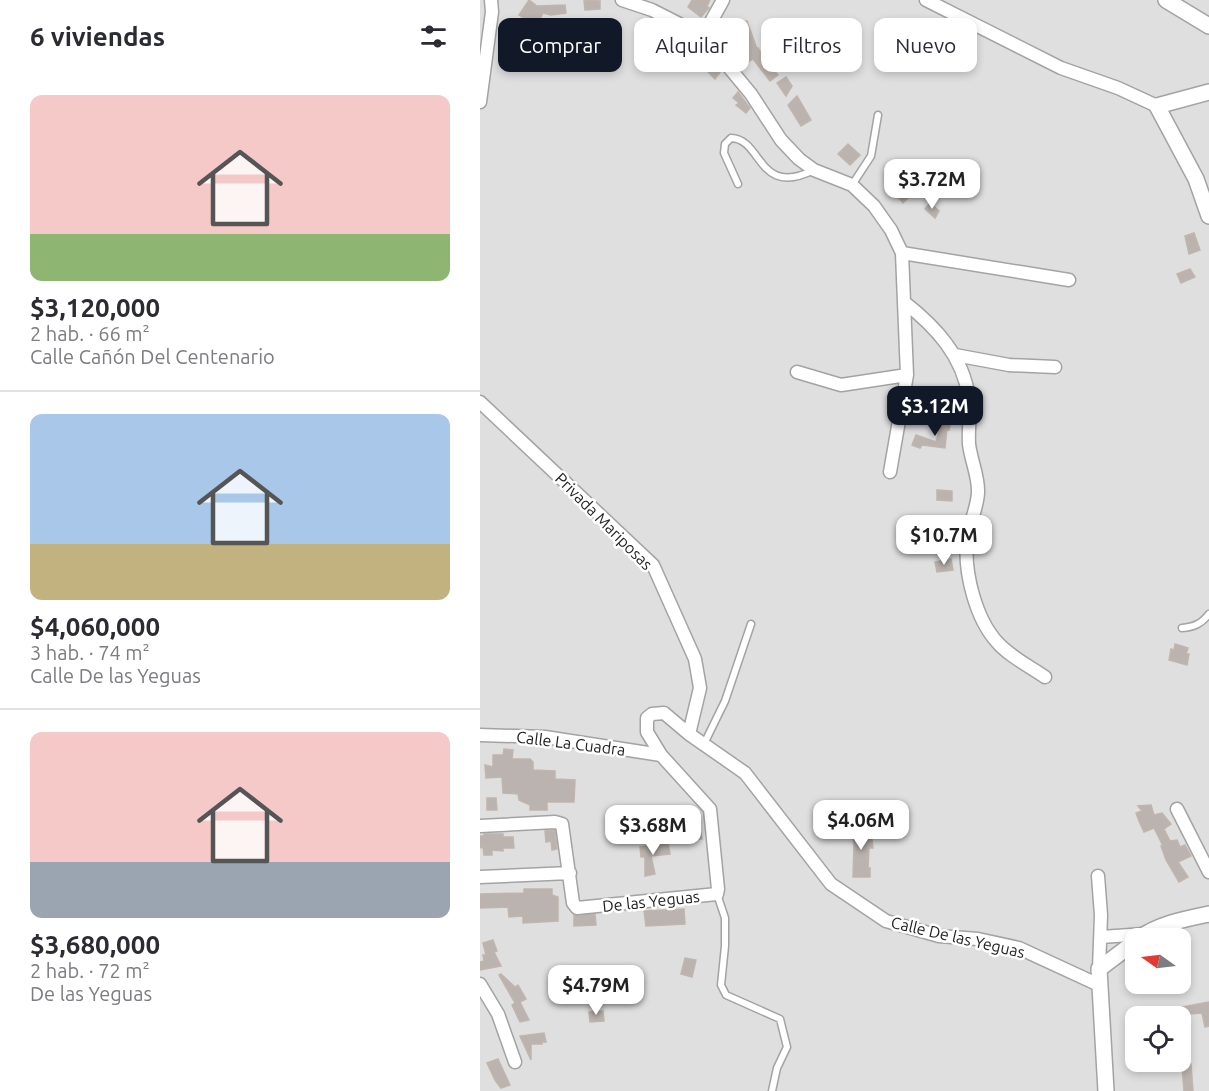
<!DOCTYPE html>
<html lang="es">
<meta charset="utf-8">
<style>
body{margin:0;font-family:Ubuntu,sans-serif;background:#f2f2f3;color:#2b2b33;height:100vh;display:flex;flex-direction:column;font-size:22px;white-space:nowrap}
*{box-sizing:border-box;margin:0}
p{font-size:20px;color:#7c7c81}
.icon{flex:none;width:33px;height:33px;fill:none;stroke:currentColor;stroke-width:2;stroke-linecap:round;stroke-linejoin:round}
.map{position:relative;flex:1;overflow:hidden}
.drawer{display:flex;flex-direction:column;background:#fff;width:480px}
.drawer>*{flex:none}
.guide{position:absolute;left:18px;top:18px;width:570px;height:54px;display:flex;gap:12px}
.needle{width:39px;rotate:284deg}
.tools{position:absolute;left:645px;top:928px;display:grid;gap:12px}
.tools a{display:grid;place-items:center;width:66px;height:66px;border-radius:12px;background:#fff;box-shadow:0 3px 9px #0003;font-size:30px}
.price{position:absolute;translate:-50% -51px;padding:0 14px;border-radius:12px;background:#fff;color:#222;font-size:20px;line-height:39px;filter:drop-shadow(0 2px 3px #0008)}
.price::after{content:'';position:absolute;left:50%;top:36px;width:18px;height:14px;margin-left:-9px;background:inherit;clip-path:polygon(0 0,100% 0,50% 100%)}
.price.on{background:#111827;color:#fff}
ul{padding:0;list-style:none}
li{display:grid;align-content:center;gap:12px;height:318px;padding:0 30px}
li+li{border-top:2px solid #e1e1e2}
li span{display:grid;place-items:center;height:186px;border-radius:12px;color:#555}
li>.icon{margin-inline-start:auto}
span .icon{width:108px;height:108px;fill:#fffc;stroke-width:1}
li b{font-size:26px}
h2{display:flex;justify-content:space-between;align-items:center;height:72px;padding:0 30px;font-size:26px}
.chip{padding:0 21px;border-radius:12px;background:#fff;box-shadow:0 3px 9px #0003;font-size:21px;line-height:54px}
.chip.on{background:#111827;color:#fff}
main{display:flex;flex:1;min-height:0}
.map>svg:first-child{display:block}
</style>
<main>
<section class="drawer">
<h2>6 viviendas<svg class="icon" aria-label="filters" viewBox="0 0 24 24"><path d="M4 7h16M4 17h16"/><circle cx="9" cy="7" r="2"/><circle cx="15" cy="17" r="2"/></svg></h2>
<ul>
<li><span style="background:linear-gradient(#f6c9c9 75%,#8fb573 0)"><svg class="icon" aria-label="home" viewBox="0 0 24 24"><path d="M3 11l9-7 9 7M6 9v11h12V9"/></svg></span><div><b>$3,120,000</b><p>2 hab. · 66 m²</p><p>Calle Cañón Del Centenario</p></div></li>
<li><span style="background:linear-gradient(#a9c7e8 70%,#c2b280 0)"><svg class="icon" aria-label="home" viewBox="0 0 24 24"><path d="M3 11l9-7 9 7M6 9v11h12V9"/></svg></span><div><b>$4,060,000</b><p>3 hab. · 74 m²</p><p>Calle De las Yeguas</p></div></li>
<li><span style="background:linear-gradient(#f6c9c9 70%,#9aa5b1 0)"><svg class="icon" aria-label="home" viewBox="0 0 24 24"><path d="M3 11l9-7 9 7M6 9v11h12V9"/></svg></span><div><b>$3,680,000</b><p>2 hab. · 72 m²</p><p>De las Yeguas</p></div></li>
</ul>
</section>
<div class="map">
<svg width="729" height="1091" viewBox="0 0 729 1091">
<rect width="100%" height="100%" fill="#f1eeea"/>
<path fill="#e0dfdf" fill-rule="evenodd" d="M0,0H729V1091H0ZM656,939H700V984H656ZM656,1017H700V1062H656Z"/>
<path fill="#bab3af" stroke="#c1b5ad" stroke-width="1.5" d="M49,0L57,6L85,5L86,13L71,15L63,13L53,32L45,29L49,21L39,15Z
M104,0L120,1V9L105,10Z
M212,0H230L227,6L229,8L221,17L208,7Z
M267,21L277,49L278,48L288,64L298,75L290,81L273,59L267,63L256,46H258L254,33L258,31V22Z
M177,23L187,30L182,37L172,31Z
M234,63L241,71L235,79L228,72Z
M306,77L312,86L306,96L297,83Z
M258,92L270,108L266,113L256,105L259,103L253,98Z
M317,96L331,120L321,126L308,105Z
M368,144L380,155L370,165L358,154Z
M421,180L432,194L423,203L411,189Z
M450,203L459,211L455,218L445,209Z
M714,233L720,250L709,254L705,236Z
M710,269L715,277L701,283L697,274Z
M462,419L471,421L469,430L467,429L465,448L442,445L440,448L432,445L436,435L456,442Z
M457,490L472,491V501L457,500Z
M471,559L473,570L457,572L455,562Z
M695,644L708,648L706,654H709L707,665L689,660L691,649L694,650Z
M24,749L33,750L32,759H50L53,762V770L75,771V779L95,780L94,802H67V810H50V805L39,800L38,794L23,793L22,777L6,778L5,765L13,767V755H23Z
M7,798H16L17,810H7Z
M671,805L674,815L682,813L691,824L684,829L690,841L697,840L700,847L705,845L711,856L698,862L708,877L699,882L686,860L681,846H683L674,828L664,832L659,821L656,813L662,811L658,806Z
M371,822H380L382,833L391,832L393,848H389L388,868H390V877H373L374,845Z
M219,824L222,839L197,843L196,827Z
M75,830L77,849L72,850L71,841L66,842L65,831Z
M4,834H23V837H33L34,848H23V851L12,850V855H4L3,847L0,848V836H4Z
M188,843L190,854L171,856L175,874L165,876V857H161L160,847Z
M44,889H72V895L78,897V921L43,923V916L29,917L28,907L0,908V894L44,893Z
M204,909L205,924L166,926L164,911Z
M115,914L116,925L94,926V915Z
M13,940L17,951L14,952L21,966L0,970V962L4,961L3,955H6L3,943Z
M205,958L216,960L212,977L201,974Z
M21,974L35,987L38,985L46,999L40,1002L49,1020L40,1022L32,1005L35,1003L19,975Z
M729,1002V1026L725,1027L722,1013L697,1015L696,1008Z
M123,1011L124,1021L110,1022L109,1012Z
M64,1033L66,1042H62V1044H51V1060L40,1036Z
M18,1059L30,1085L21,1088L15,1080L7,1063Z
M711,1064L713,1091H704L702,1065Z"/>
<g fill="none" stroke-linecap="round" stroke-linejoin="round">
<defs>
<path id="service" d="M258,184L244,153L245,144L251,138C283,139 277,198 334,170
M372,185L391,156L398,115
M702,628C714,627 721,624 729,614
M224,744L245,701L271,624
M237,894L245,918V946L241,985L246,995L300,1019L307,1047L297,1068L292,1091"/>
<path id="minor" d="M142,0L172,10L223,36L271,94L301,140L319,159L334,170L372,185L394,206L411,230L422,253L427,375L410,472
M446,0L581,68L638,88L677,106
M223,36L243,0
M0,102L12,12L11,0
M422,253L589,280
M424,302C456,327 483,356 489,398C491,413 488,429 489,444C491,461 499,477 498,493C497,510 488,526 487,542C484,573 496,619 517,642C529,656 549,666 565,677
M475,355L529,365L575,367
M317,372L361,385L427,375
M0,402L173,565L215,659L220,688L209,734
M0,735L65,737L181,755
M697,809L729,872
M0,826L75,822L82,824L93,903L97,908L237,894L238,889L230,809L181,755L167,732V718L172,714L184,713L209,734L265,773L351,884L406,921L459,936L498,939L539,948L619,985
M618,876L621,915L619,969
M0,877L90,873
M621,937L665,934
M0,984L18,1014L35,1062"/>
<path id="tertiary" d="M686,0L729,26
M729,92L677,106L716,179L729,216
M658,939C678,924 705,919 729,914
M626,1091L619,969L656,941"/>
</defs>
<use href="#service" stroke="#a3a3a3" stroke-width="9"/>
<use href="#minor" stroke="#a3a3a3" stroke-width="15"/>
<use href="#tertiary" stroke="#a3a3a3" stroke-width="18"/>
<use href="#service" stroke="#fff" stroke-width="6"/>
<use href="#minor" stroke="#fff" stroke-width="12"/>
<use href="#tertiary" stroke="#fff" stroke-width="15"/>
</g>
<g text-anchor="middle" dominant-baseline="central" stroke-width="5" stroke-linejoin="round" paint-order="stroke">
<g font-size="16" fill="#222" stroke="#fff">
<text transform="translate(124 521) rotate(45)">Privada Mariposas</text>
<text transform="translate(91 743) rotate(7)">Calle La Cuadra</text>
<text transform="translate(171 901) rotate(-6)">De las Yeguas</text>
<text transform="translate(478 937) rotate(13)">Calle De las Yeguas</text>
</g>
</g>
</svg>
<div class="tools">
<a><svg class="needle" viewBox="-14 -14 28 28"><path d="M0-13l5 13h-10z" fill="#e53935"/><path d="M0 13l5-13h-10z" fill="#7c7c81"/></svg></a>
<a><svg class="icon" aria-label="locate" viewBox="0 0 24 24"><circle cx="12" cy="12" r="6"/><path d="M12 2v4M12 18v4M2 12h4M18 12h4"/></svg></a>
</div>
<b class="price" style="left:452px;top:210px">$3.72M</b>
<b class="price on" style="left:455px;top:437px">$3.12M</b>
<b class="price" style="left:464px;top:566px">$10.7M</b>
<b class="price" style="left:381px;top:851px">$4.06M</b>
<b class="price" style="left:173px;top:856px">$3.68M</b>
<b class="price" style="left:116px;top:1016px">$4.79M</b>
<div class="guide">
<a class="chip on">Comprar</a>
<a class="chip">Alquilar</a>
<a class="chip">Filtros</a>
<a class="chip">Nuevo</a>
</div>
</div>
</main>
